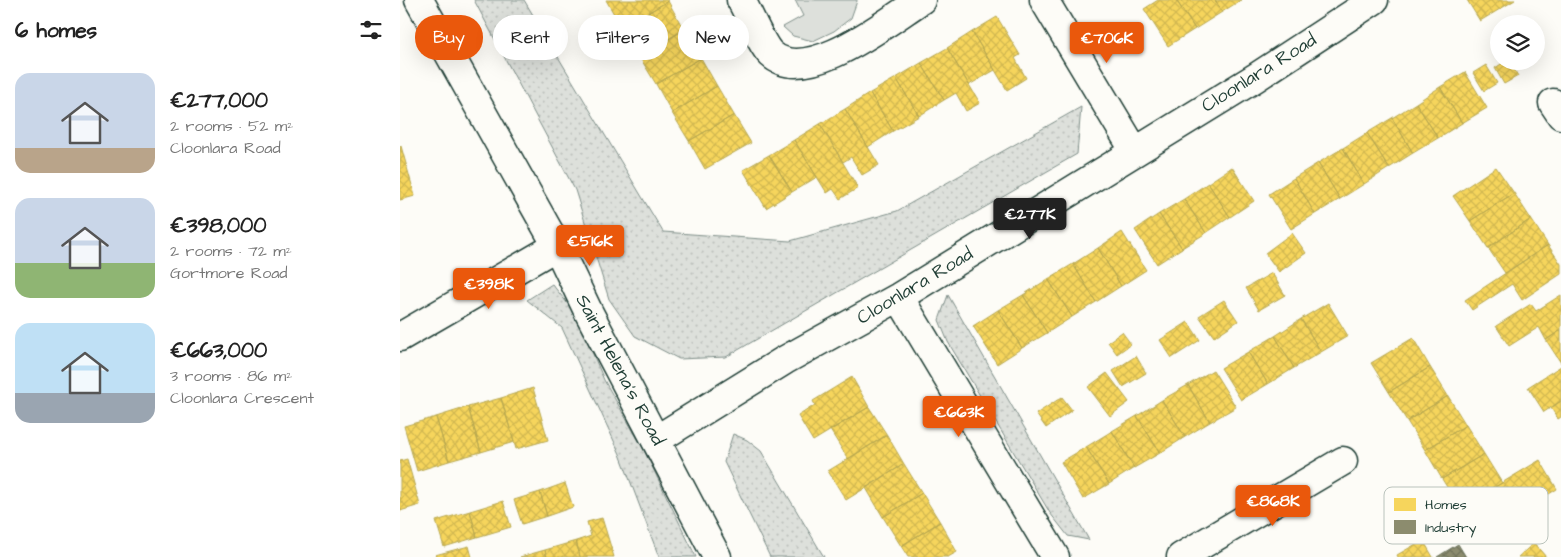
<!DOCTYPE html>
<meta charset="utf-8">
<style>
body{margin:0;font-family:"Architects Daughter",sans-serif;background:#f2f2f2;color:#222;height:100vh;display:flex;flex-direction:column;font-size:19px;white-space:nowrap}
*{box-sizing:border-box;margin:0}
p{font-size:16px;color:#767676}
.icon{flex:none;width:28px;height:28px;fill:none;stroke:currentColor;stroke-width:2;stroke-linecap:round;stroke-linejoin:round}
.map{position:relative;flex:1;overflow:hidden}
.panel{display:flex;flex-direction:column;background:#fff;width:400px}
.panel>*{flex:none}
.top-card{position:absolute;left:15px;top:15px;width:475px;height:45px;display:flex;gap:10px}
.fabs{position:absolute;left:1090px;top:15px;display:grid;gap:10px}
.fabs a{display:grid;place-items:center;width:55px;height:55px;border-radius:50%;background:#fff;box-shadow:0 5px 20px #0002;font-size:25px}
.price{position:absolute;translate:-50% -42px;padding:0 11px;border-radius:5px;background:#ea580c;color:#fff;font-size:16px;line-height:32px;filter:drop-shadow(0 1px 2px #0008)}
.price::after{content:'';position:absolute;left:50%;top:30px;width:15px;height:11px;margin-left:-8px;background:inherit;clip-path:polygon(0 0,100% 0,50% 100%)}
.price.on{background:#222;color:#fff}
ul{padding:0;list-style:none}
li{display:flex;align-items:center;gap:15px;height:125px;padding:0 15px}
li span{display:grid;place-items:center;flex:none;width:140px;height:100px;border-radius:15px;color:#555}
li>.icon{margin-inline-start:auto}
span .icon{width:60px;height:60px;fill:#fffc;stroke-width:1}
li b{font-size:21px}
h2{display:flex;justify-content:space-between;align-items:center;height:60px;padding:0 15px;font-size:21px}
.pill{padding:0 18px;border-radius:22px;background:#fff;box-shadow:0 5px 20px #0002;font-size:18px;line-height:45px}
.pill.on{background:#ea580c;color:#fff}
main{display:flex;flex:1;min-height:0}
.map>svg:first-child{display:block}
</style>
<main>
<section class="panel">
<h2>6 homes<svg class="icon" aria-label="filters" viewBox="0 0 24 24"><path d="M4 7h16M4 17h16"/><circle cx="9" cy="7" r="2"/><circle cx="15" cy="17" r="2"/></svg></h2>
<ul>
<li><span style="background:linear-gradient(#c9d6e8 75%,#b9a48a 0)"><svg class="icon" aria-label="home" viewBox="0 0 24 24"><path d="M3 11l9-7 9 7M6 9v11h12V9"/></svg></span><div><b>€277,000</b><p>2 rooms · 52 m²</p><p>Cloonlara Road</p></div></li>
<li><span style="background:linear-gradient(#c9d6e8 65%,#8fb573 0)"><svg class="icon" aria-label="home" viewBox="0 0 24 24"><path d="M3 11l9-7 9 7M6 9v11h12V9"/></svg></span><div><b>€398,000</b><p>2 rooms · 72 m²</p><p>Gortmore Road</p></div></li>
<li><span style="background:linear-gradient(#bfe0f5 70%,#9aa5b1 0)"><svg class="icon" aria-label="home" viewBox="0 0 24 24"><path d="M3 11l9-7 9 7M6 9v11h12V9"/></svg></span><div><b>€663,000</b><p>3 rooms · 86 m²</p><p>Cloonlara Crescent</p></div></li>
</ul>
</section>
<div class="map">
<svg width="1161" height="557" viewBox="0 0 1161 557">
<defs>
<pattern id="grass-dots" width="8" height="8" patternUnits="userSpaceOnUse" patternTransform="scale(1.25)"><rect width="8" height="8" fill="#dde0db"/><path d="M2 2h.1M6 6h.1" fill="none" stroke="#bdc1bd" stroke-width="1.8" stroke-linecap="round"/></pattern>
<pattern id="homes-cross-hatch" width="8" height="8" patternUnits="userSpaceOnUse" patternTransform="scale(1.25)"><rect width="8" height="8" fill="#f6d55c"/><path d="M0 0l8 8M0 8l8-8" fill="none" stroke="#d2b851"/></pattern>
<pattern id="industry-cross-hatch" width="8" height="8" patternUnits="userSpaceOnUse" patternTransform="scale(1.25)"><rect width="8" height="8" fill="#8c8c6e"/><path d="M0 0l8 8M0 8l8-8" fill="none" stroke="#72745b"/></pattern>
</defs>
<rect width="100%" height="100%" fill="#fdfcf7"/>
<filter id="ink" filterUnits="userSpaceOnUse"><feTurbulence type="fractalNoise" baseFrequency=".02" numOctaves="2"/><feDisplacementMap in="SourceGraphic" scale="10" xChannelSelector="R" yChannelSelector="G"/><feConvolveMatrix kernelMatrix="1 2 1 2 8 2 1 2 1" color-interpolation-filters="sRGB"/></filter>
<g filter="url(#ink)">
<path fill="url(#grass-dots)" stroke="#7e8e88" d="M74,0H124L263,232L390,241L497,211L681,107L677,154L326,357L279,359L235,336L209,299L175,190Z
M152,284L176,314L204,380L243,448L296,557H259L220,454L162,328L127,300Z
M548,295L689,540L668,536L650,513L548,342L539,320Z
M333,434L347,440L361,451L424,557H370L324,462Z"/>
<path fill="#dde0db" stroke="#7e8e88" d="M395,0H457V1L451,18L434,31L413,41L393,36L383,27L403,16Z"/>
<path fill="url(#homes-cross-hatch)" stroke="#b6a750" d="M206,0H267L268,1L222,28Z
M758,0H776L795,29L768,46L744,9Z
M776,0H815L822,12L795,29Z
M815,0H841L822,12Z
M1067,0H1115L1080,21Z
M268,1L284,30L239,56L222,28Z
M597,17L620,55L615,58L626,78L607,90L572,32Z
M284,30L301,58L256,84L239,56Z
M572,32L595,70L569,85L547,48Z
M547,48L580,103L566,111L556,93L544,100L521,63Z
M301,58L317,86L272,113L256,84Z
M1106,61H1109L1118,76L1104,84L1095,68Z
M521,63L544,100L519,116L496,78Z
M1086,65L1097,83L1084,91L1073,73Z
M1065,72L1087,108L1062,123L1040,87Z
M496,78L519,116L493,131L470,93Z
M317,86L334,115L289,141L272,113Z
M1040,87L1062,123L1038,138L1016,103Z
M470,93L493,131L468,147L445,109Z
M1016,103L1038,138L1013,153L992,118Z
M445,109L479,165L462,175L451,157L443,162L420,124Z
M334,115L351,143L305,169L289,141Z
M992,118L1013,153L989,168L967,133Z
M420,124L458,188L440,199L433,189L427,193L394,140Z
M967,133L989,168L964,184L943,148Z
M394,140L417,177L392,192L369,155Z
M1,146L15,196L0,200V147Z
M943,148L964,184L940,199L918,163Z
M369,155L392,192L366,208L343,170Z
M918,163L940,199L915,214L894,178Z
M832,167L854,201L830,217L808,183Z
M1096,167L1114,193L1070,221L1053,196Z
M894,178L915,214L891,229L869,194Z
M808,183L830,217L806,233L784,199Z
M1114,193L1131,219L1088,248L1070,221Z
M784,199L806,233L782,248L759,214Z
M759,214L782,248L757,264L735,230Z
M1131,219L1148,245L1105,273L1088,248Z
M722,232L746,270L721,286L698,248Z
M892,233L906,253L879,272L865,253Z
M1148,245L1161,264V274L1122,300L1112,284L1072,310L1065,300Z
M698,248L721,286L696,302L673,264Z
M673,264L696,302L672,317L648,279Z
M872,273L885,295L859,310L846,288Z
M648,279L672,317L647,333L623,295Z
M623,295L647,333L622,348L598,310Z
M1161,295V330L1146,340L1139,327L1109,346L1096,326L1131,304L1136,311Z
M824,300L838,321L814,337L799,316Z
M928,303L948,336L921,352L901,319Z
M598,310L622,348L597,364L573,326Z
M901,319L921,352L894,368L875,336Z
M788,322L800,340L772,358L760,340Z
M1161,330V363L1146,340Z
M722,332L731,344L717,354L708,342Z
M875,336L894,368L868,384L848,352Z
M1013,338L1030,367L989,392L971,363Z
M848,352L868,384L841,400L821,368Z
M736,356L746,373L723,387L713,371Z
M1161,366V401L1144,412L1128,387Z
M1030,367L1048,396L1007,421L989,392Z
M813,370L836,407L810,422L788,385Z
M707,373L729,402L710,416L688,387Z
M452,377L469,407L413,441L398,416L415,405L413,401Z
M788,385L810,422L785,437L762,400Z
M133,388L148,440L116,449L101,398Z
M1048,396L1066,425L1025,450L1007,421Z
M662,397L672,410L646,428L636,414Z
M101,398L114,442L81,452L68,407Z
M762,400L785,437L760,453L737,416Z
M1161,401V417L1158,419L1151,408Z
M68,407L81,452L49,461L36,417Z
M469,407L487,435L448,459L430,430Z
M737,416L760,453L734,468L712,431Z
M36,417L49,461L17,471L4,426Z
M1066,425L1084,454L1042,479L1025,450Z
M712,431L734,468L709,484L686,447Z
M487,435L504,464L446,500L428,471Z
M686,447L709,484L683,499L661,462Z
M1084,454L1102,483L1060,508L1042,479Z
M7,459L20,505L0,511V461Z
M1140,460L1157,489L1078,538L1060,508Z
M504,464L522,493L483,517L466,488Z
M165,483L173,507L147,516L140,492Z
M140,492L147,516L122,524L114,500Z
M522,493L540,522L501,546L483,517Z
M103,501L111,527L77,537L70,511Z
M70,511L77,537L44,547L36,521Z
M202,518L214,557H180L176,541L191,536L187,522Z
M540,522L557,552L548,557H508L501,546Z
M1023,540L1033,557H998L997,555Z
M176,541L180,557H147L145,550Z
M1134,543L1146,557H1118Z
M69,546L72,557H36L35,555Z
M145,550L147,557H120Z"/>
<path fill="url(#industry-cross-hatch)" stroke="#6b745d" d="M1058,544L1066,557H1037Z"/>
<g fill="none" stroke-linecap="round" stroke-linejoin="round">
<defs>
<path id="street" d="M341,0C348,12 362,46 371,54C407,87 489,20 521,0
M644,0L734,150
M1153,103L1161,115
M499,297L655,557
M0,337L157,246
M256,440L385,360L499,297L855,78L974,0
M781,557L943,461"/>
<path id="secondary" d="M19,0L157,246L189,313L317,557"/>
</defs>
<use href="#street" stroke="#1f3d34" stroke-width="31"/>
<use href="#secondary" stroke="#1f3d34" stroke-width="31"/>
<use href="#street" stroke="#fdfcf7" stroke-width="28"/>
<use href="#secondary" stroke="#fdfcf7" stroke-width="28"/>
</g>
</g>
<g text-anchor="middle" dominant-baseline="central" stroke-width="5" stroke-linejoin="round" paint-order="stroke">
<g font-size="19" fill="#1f3d34" stroke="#fdfcf7">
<text transform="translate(859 73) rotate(-32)">Cloonlara Road</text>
<text transform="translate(515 286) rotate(-31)">Cloonlara Road</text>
<text transform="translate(220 370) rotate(62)">Saint Helena's Road</text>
</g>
</g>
<rect x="984" y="487" width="164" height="57" rx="8" fill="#fdfcf7" stroke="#bac3bc" stroke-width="1"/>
<rect x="994" y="498" width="22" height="13" fill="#f6d55c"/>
<rect x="994" y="520" width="22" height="14" fill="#8c8c6e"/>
<g font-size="14" fill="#1f3d34">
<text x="1025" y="509">Homes</text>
<text x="1025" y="532">Industry</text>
</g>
</svg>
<div class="fabs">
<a><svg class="icon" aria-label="layers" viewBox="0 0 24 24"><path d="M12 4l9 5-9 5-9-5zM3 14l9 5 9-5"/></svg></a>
</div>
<b class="price" style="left:707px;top:64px">€706K</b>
<b class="price on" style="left:630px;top:240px">€277K</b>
<b class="price" style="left:190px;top:267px">€516K</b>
<b class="price" style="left:89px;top:310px">€398K</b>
<b class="price" style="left:559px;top:438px">€663K</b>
<b class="price" style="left:873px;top:527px">€868K</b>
<div class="top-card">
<a class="pill on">Buy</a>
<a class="pill">Rent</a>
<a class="pill">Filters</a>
<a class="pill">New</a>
</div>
</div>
</main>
